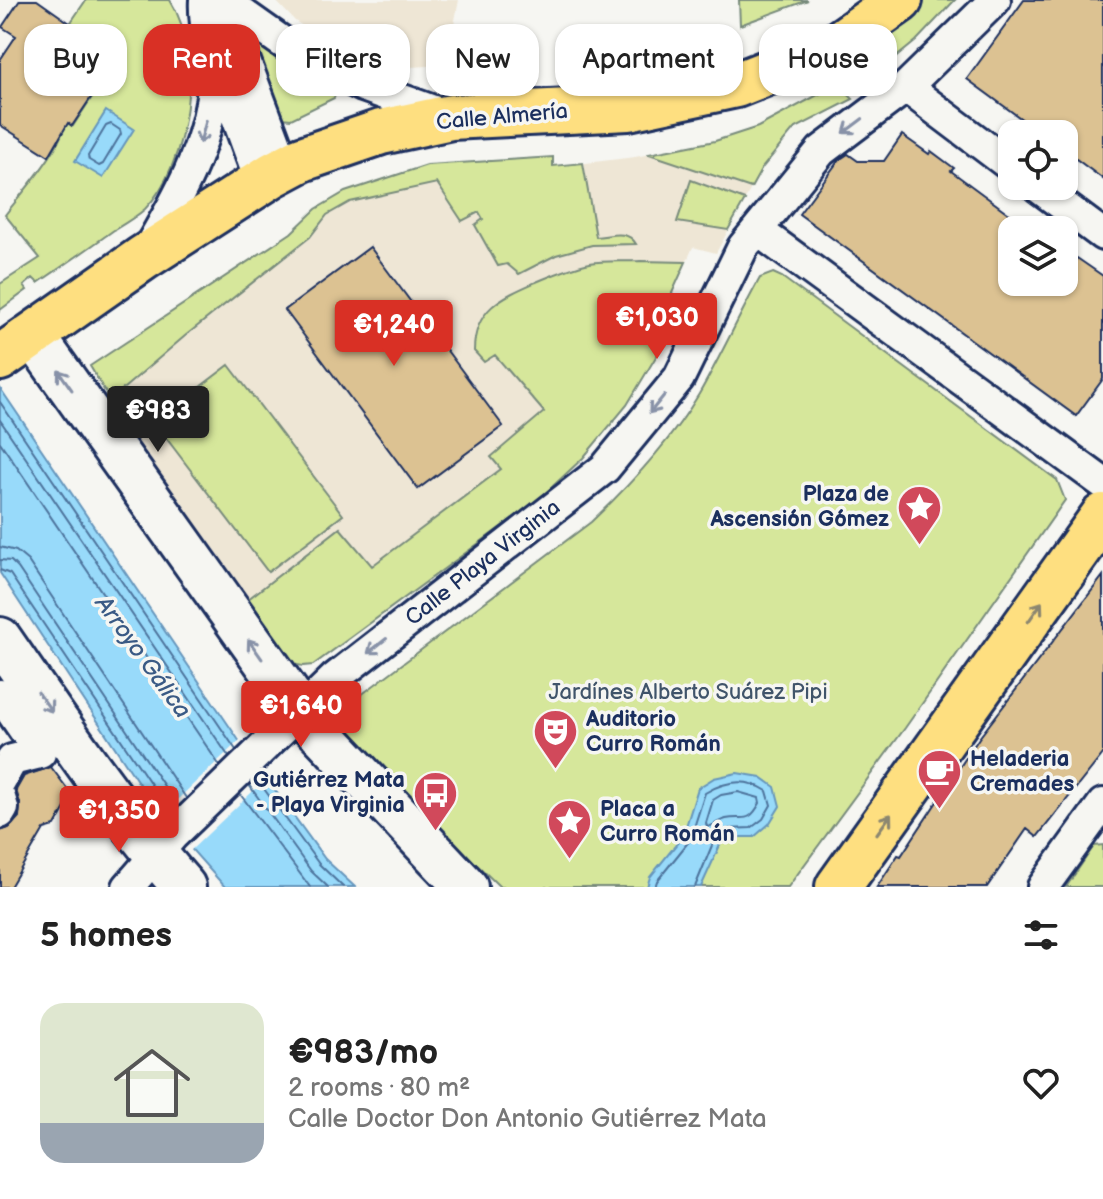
<!DOCTYPE html>
<meta charset="utf-8">
<style>
body{margin:0;font-family:"Balsamiq Sans",sans-serif;background:#f2f2f2;color:#222;height:100vh;display:flex;flex-direction:column;font-size:30px;white-space:nowrap}
*{box-sizing:border-box;margin:0}
p{font-size:26px;color:#767676}
.icon{flex:none;width:44px;height:44px;fill:none;stroke:currentColor;stroke-width:2;stroke-linecap:round;stroke-linejoin:round}
.map{position:relative;height:887px;overflow:hidden}
.drawer{display:flex;flex-direction:column;background:#fff;flex:1}
.drawer>*{flex:none}
.banner{position:absolute;left:24px;top:24px;width:1056px;height:72px;display:flex;gap:16px}
.tools{position:absolute;left:998px;top:120px;display:grid;gap:16px}
.tools a{display:grid;place-items:center;width:80px;height:80px;border-radius:16px;background:#fff;box-shadow:0 2px 6px #0004;font-size:40px}
.price{position:absolute;translate:-50% -68px;padding:0 18px;border-radius:8px;background:#d93025;color:#fff;font-size:26px;line-height:52px;filter:drop-shadow(0 2px 4px #0008)}
.price::after{content:'';position:absolute;left:50%;top:48px;width:24px;height:18px;margin-left:-12px;background:inherit;clip-path:polygon(0 0,100% 0,50% 100%)}
.price.selected{background:#222;color:#fff}
ul{padding:0;list-style:none}
li{display:flex;align-items:center;gap:24px;height:200px;padding:0 40px}
li+li{border-top:2px solid #e0e0e0}
li span{display:grid;place-items:center;flex:none;width:224px;height:160px;border-radius:24px;color:#555}
li>.icon{margin-inline-start:auto}
span .icon{width:96px;height:96px;fill:#fffc;stroke-width:1}
li b{font-size:34px}
h2{display:flex;justify-content:space-between;align-items:center;height:96px;padding:0 40px;font-size:34px}
.pill{padding:0 28px;border-radius:24px;background:#fff;box-shadow:0 2px 6px #0004;font-size:28px;line-height:72px}
.pill.selected{background:#d93025;color:#fff}
.map>svg:first-child{display:block}
</style>
<div class="map">
<svg width="1103" height="887" viewBox="0 0 1103 887">
<rect width="100%" height="100%" fill="#f6f6f2"/>
<filter id="ink" filterUnits="userSpaceOnUse"><feTurbulence type="fractalNoise" baseFrequency=".0125" numOctaves="2"/><feDisplacementMap in="SourceGraphic" scale="16" xChannelSelector="R" yChannelSelector="G"/><feConvolveMatrix kernelMatrix="1 2 1 2 8 2 1 2 1" color-interpolation-filters="sRGB"/></filter>
<g filter="url(#ink)">
<path fill="#eee6d5" d="M275,0H459L446,65L393,68L364,61L337,48L295,21Z
M838,84L853,99L794,129L762,168L716,253L693,247L669,302L681,315L627,405L583,458L539,499L313,665L303,666L291,664L136,448L90,366L291,233L316,209L345,192L427,165L553,157V167L635,157L715,141L758,127Z"/>
<path fill="#d6e79b" stroke="#788b7c" stroke-width="2" d="M86,0H170C204,53 189,165 145,209C136,217 124,224 114,230C89,248 63,266 38,283L33,278L24,286L27,290L0,310V284L40,258L5,215C20,195 66,145 64,121L73,126L98,88L90,82L99,79L114,55L73,32L76,26L71,22Z
M739,0H808L740,25Z
M924,0H955L916,41L856,90L842,81Z
M249,29L308,75L336,92L334,98L291,119L281,118Z
M838,84L853,99L794,129L762,168L751,188L649,154L715,141L758,127Z
M553,157V166L583,163L596,237C611,236 627,229 636,244L592,245L556,255L519,274L507,264L498,266L475,225L483,219L479,212L462,221L437,183L350,202L327,215L310,237L185,336L110,400L90,366L291,233L316,209L345,192L427,165Z
M691,180L745,200L728,230L677,222Z
M640,261L686,262L668,302L681,315L627,405L583,458L539,499L313,665L303,666L291,664L243,603L340,528L372,566L501,469L491,457L544,412L495,355L484,362L474,351C474,309 502,297 536,282C553,275 571,267 590,263C606,260 624,262 640,261Z
M773,273L782,277L1057,480L1065,500L905,728L788,887H500L437,826L346,728L342,718L345,707L591,522C631,484 671,441 699,394C721,356 739,316 760,278Z
M229,365L343,515L268,572L154,422Z
M1103,845V887H1066L1094,846Z"/>
<path fill="#98dafa" stroke="#6696bc" stroke-width="2" d="M106,111L134,129L103,178L75,161Z
M0,388L238,739L325,859L355,887H225L155,808L0,573Z
M737,773L761,777L775,787L780,806L769,824L754,837H730L721,843L701,887H647L650,877L683,836L698,788L714,778Z"/>
<path fill="#f6f6f2" d="M242,738L269,776L189,852L158,818Z"/>
<g fill="none" stroke-linecap="round" stroke-linejoin="round">
<path stroke="#4d739c" stroke-width="2" d="M111,124L120,130L121,134L103,164L99,166L89,160L88,156L106,126Z
M0,402L236,750
M0,420L229,757
M0,442L220,766
M0,547L16,551L28,561L186,798
M0,560L11,561L18,568L178,807
M0,570L10,574L171,814
M256,778L319,864L343,887
M249,785L311,871L328,887
M738,792L759,798L760,803C748,825 744,815 726,819C718,821 714,826 707,827L706,823L713,800L721,795Z
M240,794L310,887
M655,887L657,881L690,840L705,793C725,781 747,778 767,791L771,805L763,819L751,828L727,829L715,838L695,887"/>
</g>
<path fill="#dcc292" stroke="#1b2f5e" stroke-width="2" d="M20,0H37L114,54L95,85L98,87L72,126L68,123L49,156L0,125V60L16,36L2,27Z
M1024,0H1103V179L1064,150V134H1042L967,79Z
M902,135L929,154L931,151L954,168L951,171L1012,216V282H1064V254L1074,262L1077,258L1103,276V379L1076,416L799,214L839,160L848,154L858,161H884Z
M370,247L503,426L418,489L285,310Z
M1103,576V754L1037,837L1027,829L987,887H877L898,855L901,856L979,738Z
M51,767L72,795L55,826L44,829L10,887H0V831L9,828L19,817L20,803L16,790L24,776Z"/>
<g fill="none" stroke-linecap="round" stroke-linejoin="round">
<defs>
<path id="street" d="M223,0L302,56L363,86L450,117
M215,1L231,24L285,168
M218,65L261,183
M906,87L1012,167
M1037,186L1103,235
M757,230L1103,483
M147,251C176,202 209,145 213,86C214,57 203,29 205,0
M0,695L40,753L12,760L0,781
M0,798L3,808L0,813
M128,887L173,835L335,678L605,468L679,378L743,247L821,151L906,87L995,0
M1043,887L1103,804"/>
<path id="secondary" d="M33,335L301,712L466,887
M0,639C58,723 116,810 184,887"/>
<path id="primary" d="M0,358L143,258L272,175L302,159L381,132L451,117L628,108L736,85L835,46L900,0
M838,887L1103,516"/>
</defs>
<use href="#street" stroke="#1b2f5e" stroke-width="36"/>
<use href="#secondary" stroke="#1b2f5e" stroke-width="48"/>
<use href="#primary" stroke="#1b2f5e" stroke-width="50"/>
<use href="#street" stroke="#f6f6f2" stroke-width="30"/>
<use href="#secondary" stroke="#f6f6f2" stroke-width="42"/>
<use href="#primary" stroke="#fedf80" stroke-width="44"/>
</g>
<defs><path id="oneway-shaft" d="M-6 0H5M1.5-3L5.5 0L1.5 3" fill="none" stroke-width="1.6" stroke-linecap="round" stroke-linejoin="round" transform="scale(2)"/></defs>
<g stroke="#8892a8">
<use href="#oneway-shaft" transform="translate(853 126) rotate(143)"/>
<use href="#oneway-shaft" transform="translate(203 132) rotate(106)"/>
<use href="#oneway-shaft" transform="translate(65 380) rotate(-125)"/>
<use href="#oneway-shaft" transform="translate(657 404) rotate(129)"/>
<use href="#oneway-shaft" transform="translate(377 646) rotate(142)"/>
<use href="#oneway-shaft" transform="translate(255 649) rotate(-125)"/>
<use href="#oneway-shaft" transform="translate(45 702) rotate(54)"/>
</g>
<g stroke="#8c876f">
<use href="#oneway-shaft" transform="translate(1035 612) rotate(-55)"/>
<use href="#oneway-shaft" transform="translate(884 824) rotate(-54)"/>
</g>
</g>
<defs>
<symbol id="sight-pin" viewBox="-11 -11 22 30"><path d="M0 17L-7.5 6A9.5 9.5 0 1 1 7.5 6Z" fill="#d1495b" stroke="#f6f6f2"/><path d="M0-6L1.8-2.2L6-1.7L2.9 1.2L3.7 5.4L0 3.3L-3.7 5.4L-2.9 1.2L-6-1.7L-1.8-2.2Z" fill="#fff"/></symbol>
<symbol id="theatre-pin" viewBox="-11 -11 22 30"><path d="M0 17L-7.5 6A9.5 9.5 0 1 1 7.5 6Z" fill="#d1495b" stroke="#f6f6f2"/><path d="M-5-5.5Q0-4 5-5.5V0Q5 5 0 6Q-5 5-5 0ZM-3.3-2.5H-1v1.5H-3.3ZM1-2.5H3.3v1.5H1ZM-2.8 1Q0 5.5 2.8 1Z" fill="#fff"/></symbol>
<symbol id="cafe-pin" viewBox="-11 -11 22 30"><path d="M0 17L-7.5 6A9.5 9.5 0 1 1 7.5 6Z" fill="#d1495b" stroke="#f6f6f2"/><path d="M-5.5-4.5H6V0H3Q3 3.5 0 3.5H-2.5Q-5.5 3.5-5.5 0ZM3-3.2v2h1.7v-2ZM-6 4.5H4V6H-6Z" fill="#fff"/></symbol>
<symbol id="bus-pin" viewBox="-11 -11 22 30"><path d="M0 17L-7.5 6A9.5 9.5 0 1 1 7.5 6Z" fill="#d1495b" stroke="#f6f6f2"/><path d="M-5-6H5V4H4V6H2V4H-2V6H-4V4H-5ZM-3.5-4V0h7V-4ZM-3.5 1.2v1.5H-2V1.2ZM2 1.2v1.5H3.5V1.2Z" fill="#fff"/></symbol>
</defs>
<g fill-rule="evenodd">
<use href="#sight-pin" x="894" y="482" width="51" height="69"/>
<use href="#theatre-pin" x="530" y="706" width="51" height="69"/>
<use href="#cafe-pin" x="914" y="746" width="51" height="69"/>
<use href="#bus-pin" x="410" y="768" width="51" height="69"/>
<use href="#sight-pin" x="544" y="796" width="51" height="69"/>
</g>
<g text-anchor="middle" dominant-baseline="central" stroke-width="7" stroke-linejoin="round" paint-order="stroke">
<g font-size="22" fill="#1b2f5e" stroke="#f6f6f2">
<text transform="translate(502 117) rotate(-5)">Calle Almería</text>
<text transform="translate(483 563) rotate(-38)">Calle Playa Virginia</text>
</g>
<g font-size="22" font-weight="bold" fill="#1b2f5e" stroke="#f6f6f2" text-anchor="start">
<text x="889" y="494" text-anchor="end">Plaza de<tspan x="889" dy="25">Ascensión Gómez</tspan></text>
<text x="586" y="719">Auditorio<tspan x="586" dy="25">Curro Román</tspan></text>
<text x="970" y="759">Heladeria<tspan x="970" dy="25">Cremades</tspan></text>
<text x="405" y="780" text-anchor="end">Gutiérrez Mata<tspan x="405" dy="25">- Playa Virginia</tspan></text>
<text x="600" y="809">Placa a<tspan x="600" dy="25">Curro Román</tspan></text>
</g>
<g font-size="22" fill="#40546a" stroke="#f6f6f2">
<text x="688" y="692">Jardínes Alberto Suárez Pipi</text>
</g>
<g font-size="24" font-style="italic" fill="#3a5a85" stroke="#f6f6f2">
<text transform="translate(143 657) rotate(54)">Arroyo Gálica</text>
</g>
</g>
</svg>
<div class="tools">
<a><svg class="icon" aria-label="locate" viewBox="0 0 24 24"><circle cx="12" cy="12" r="6"/><path d="M12 2v4M12 18v4M2 12h4M18 12h4"/></svg></a>
<a><svg class="icon" aria-label="layers" viewBox="0 0 24 24"><path d="M12 4l9 5-9 5-9-5zM3 14l9 5 9-5"/></svg></a>
</div>
<b class="price" style="left:657px;top:361px">€1,030</b>
<b class="price" style="left:394px;top:368px">€1,240</b>
<b class="price selected" style="left:158px;top:454px">€983</b>
<b class="price" style="left:301px;top:749px">€1,640</b>
<b class="price" style="left:119px;top:854px">€1,350</b>
<div class="banner">
<a class="pill">Buy</a>
<a class="pill selected">Rent</a>
<a class="pill">Filters</a>
<a class="pill">New</a>
<a class="pill">Apartment</a>
<a class="pill">House</a>
</div>
</div>
<section class="drawer">
<h2>5 homes<svg class="icon" aria-label="filters" viewBox="0 0 24 24"><path d="M4 7h16M4 17h16"/><circle cx="9" cy="7" r="2"/><circle cx="15" cy="17" r="2"/></svg></h2>
<ul>
<li><span style="background:linear-gradient(#dfe7d0 75%,#9aa5b1 0)"><svg class="icon" aria-label="home" viewBox="0 0 24 24"><path d="M3 11l9-7 9 7M6 9v11h12V9"/></svg></span><div><b>€983/mo</b><p>2 rooms · 80 m²</p><p>Calle Doctor Don Antonio Gutiérrez Mata</p></div><svg class="icon" aria-label="heart" viewBox="0 0 24 24"><path d="M12 20l-8-8c-3-5 5-10 8-4 3-6 11-1 8 4z"/></svg></li>
</ul>
</section>
